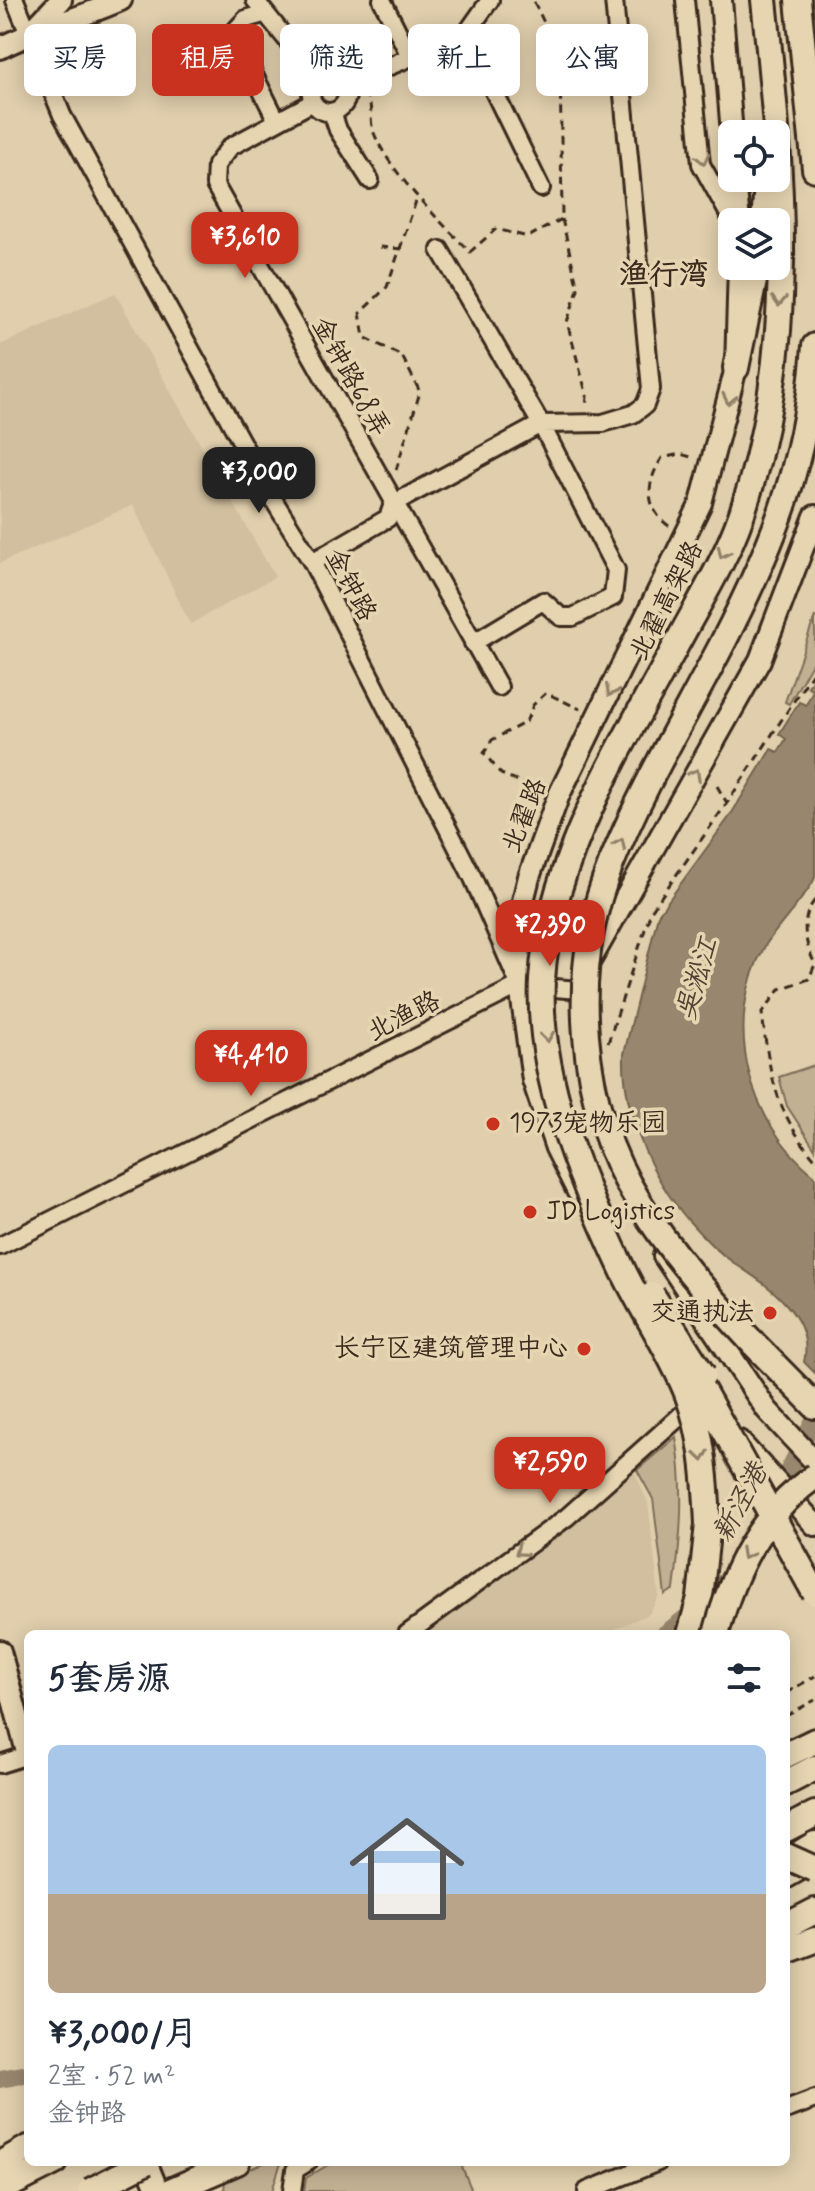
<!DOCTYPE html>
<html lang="zh">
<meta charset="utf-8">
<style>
body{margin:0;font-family:Mynerve,"LXGW WenKai TC",sans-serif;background:#f2f2f3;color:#1f2937;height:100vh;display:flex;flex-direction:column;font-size:30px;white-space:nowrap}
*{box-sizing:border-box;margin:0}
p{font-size:26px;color:#747a83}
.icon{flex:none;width:44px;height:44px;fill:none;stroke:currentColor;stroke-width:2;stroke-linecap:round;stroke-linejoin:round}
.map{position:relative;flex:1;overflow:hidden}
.sheet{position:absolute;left:24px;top:1630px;width:766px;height:536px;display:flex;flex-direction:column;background:#fff;border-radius:12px;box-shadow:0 4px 20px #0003}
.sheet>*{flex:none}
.banner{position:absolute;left:24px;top:24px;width:768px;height:72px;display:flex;gap:16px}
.buttons{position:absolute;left:718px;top:120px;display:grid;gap:16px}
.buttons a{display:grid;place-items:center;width:72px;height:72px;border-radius:12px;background:#fff;box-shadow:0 4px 20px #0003;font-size:40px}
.price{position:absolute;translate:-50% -68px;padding:0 18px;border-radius:16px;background:#c8321e;color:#fff;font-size:26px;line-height:52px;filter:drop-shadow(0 2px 4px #0008)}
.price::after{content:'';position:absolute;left:50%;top:48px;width:24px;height:18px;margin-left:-12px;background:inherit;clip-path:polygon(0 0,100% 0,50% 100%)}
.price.active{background:#222;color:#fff}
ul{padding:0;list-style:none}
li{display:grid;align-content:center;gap:16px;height:424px;padding:0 24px}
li+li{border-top:2px solid #e0e1e3}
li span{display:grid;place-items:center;height:248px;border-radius:12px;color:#555}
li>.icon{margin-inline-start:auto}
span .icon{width:144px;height:144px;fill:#fffc;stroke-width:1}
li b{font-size:34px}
h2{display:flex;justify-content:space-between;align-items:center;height:96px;padding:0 24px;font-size:34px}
.pill{padding:0 28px;border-radius:12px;background:#fff;box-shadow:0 4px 20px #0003;font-size:28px;line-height:72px}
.pill.active{background:#c8321e;color:#fff}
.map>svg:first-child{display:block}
</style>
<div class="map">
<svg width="815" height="2191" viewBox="0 0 815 2191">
<rect width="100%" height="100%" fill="#e0ceac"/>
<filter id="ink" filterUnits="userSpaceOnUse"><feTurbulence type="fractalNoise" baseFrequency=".0125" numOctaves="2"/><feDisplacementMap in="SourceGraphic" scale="16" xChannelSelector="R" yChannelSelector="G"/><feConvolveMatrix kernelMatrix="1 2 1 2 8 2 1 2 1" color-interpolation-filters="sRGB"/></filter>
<g filter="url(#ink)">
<path fill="#d1bf9f" d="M115,293L275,577L190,624L133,505L0,563V345Z
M633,1469L648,1502L659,1596L649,1614L603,1634H418L580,1517Z"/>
<path fill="#c2b092" stroke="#7e6d58" stroke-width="2" d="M815,616V658L789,704L785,702Z
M815,1065V1149L787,1106L779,1077Z
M676,1437C685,1489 681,1537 674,1589L665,1595L653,1499L637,1470Z
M266,2162H281L272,2191H224L225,2180Z
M333,2162H460L472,2191H304L306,2178Z"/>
<path fill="#98876e" stroke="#73624e" stroke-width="2" d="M815,675C815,724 815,773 815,822C815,839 815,861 815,877C812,890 775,929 765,946C721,1023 748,1123 815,1176V1373L804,1362C815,1315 764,1283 734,1263C718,1252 701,1235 689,1221C651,1178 622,1111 624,1054L658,915L730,816L771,749L778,752L786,739L779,734L799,702L806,705L813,690L808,687Z"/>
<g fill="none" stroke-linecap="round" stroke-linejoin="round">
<path stroke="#98876e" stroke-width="18" d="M775,1498L815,1418
M665,1634L708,1601L731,1575
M0,2079L28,2074"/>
<defs>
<path id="minor" d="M15,0L62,115L271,496L312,562L473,878L519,984
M255,0L319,80
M382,0L411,58
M685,0L701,164L733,222
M263,14L246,19L233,33L277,121
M466,34L541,188
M311 94a18 18 0 1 1 36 0a18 18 0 1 1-36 0Z
M344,85L466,34L490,0
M313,102L230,147L216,165L215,185L499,687
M332,112L338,130L370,180
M440,250L541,424L616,570L613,597L573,617H561L543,601L473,643
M312,562L388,518L393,504L541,424L603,423L633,414L645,405L651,389L614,0
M0,1246L520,985L578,990
M407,1634L567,1517L697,1401
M0,1764L28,1755
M786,1880L814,1864
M786,2110L815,2099
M292,2191L295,2170L308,2162
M587,2191L658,2162"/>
<path id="major" d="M721,0L732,134
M31,32L61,0
M0,48C39,28 81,18 121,0
M735,178L739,222
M591,959L760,660L815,516
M578,1192L556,1148L533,1080L520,985L521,909L529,877L558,797L701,503L736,368L739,266
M664,1256L767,1410L815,1462
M739,1441L815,1525
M0,1651L28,1756
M146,2162L158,2191"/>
<path id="highway" d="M798,0L815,169
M764,222L767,184
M736,368L757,266
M673,651C696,607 725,562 741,516C799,349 782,172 764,0
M709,669C767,560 806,472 815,346
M753,1343L815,1406
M690,1634L700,1598L708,1524
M786,1755L815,1741
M786,1783L815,1768
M786,1829L815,1814
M786,1862L815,1844
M786,1926L815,1911
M786,1951L815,1940
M0,2164L28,2148
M0,2190L55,2162
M170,2191L237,2162"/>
</defs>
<use href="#minor" stroke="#3b2a1e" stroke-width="22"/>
<use href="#major" stroke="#3b2a1e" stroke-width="26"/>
<use href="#highway" stroke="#3b2a1e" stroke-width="30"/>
<path stroke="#3b2a1e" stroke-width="3" stroke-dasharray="8 6" stroke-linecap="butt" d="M364,92C375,106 368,118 374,133C390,173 440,221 470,252L496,229L528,237L562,219L560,55L533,0
M562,219L578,289L567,322L587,396L586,408
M380,247L402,249
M396,470L420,392L402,356L364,337L360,313L387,287L417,198
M669,526C644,508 646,482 662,458L680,454L695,458
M717,786L727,803
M543,791L501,774L484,753L492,740L526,722L533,705L546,693L580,709
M815,900C799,919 805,944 815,964L809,979L780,989L762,1013C769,1072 775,1112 815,1159
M608,1043L651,911L727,803L815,669
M786,1693L815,1676
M786,1716L815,1700"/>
<use href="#minor" stroke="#e7d5b2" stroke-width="16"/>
<use href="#major" stroke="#e7d5b2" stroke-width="20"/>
<use href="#highway" stroke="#e7d5b2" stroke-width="24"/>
<defs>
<path id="highway-bridge" d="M673,651C618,753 549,862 542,980C537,1077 580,1178 620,1264C640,1308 669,1348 687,1393C703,1434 706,1480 708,1524
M709,669C675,733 638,797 611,864C568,970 578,1104 639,1202C670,1253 712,1299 753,1343
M652,1295L703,1375
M689,1366L815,1593
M716,1634C733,1570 760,1515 815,1476
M786,1856L815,1869
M90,2191L146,2162"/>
</defs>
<use href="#highway-bridge" stroke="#3b2a1e" stroke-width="30" stroke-linecap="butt"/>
<use href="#highway-bridge" stroke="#e7d5b2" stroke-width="24"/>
</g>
<defs><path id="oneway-chevron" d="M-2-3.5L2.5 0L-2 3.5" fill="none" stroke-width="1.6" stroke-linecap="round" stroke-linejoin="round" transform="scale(2)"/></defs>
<g stroke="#918068">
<use href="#oneway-chevron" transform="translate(703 159) rotate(76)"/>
<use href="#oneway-chevron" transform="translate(779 301) rotate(93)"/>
<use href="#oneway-chevron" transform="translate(729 399) rotate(103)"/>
<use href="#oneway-chevron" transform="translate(723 553) rotate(116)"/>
<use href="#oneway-chevron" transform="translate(611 691) rotate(117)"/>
<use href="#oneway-chevron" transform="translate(695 774) rotate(-61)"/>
<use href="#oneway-chevron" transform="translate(620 844) rotate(-65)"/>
<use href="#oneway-chevron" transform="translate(547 1037) rotate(83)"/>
<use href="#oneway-chevron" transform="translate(702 1456) rotate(82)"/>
<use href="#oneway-chevron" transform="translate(520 1551) rotate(144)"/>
<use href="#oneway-chevron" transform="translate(746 1554) rotate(119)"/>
</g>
</g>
<g fill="#c8321e" stroke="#e7d5b2" stroke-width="3">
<circle cx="493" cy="1124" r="8"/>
<circle cx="530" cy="1212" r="8"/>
<circle cx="770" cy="1313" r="8"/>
<circle cx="584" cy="1349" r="8"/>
</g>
<g text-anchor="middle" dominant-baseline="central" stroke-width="7" stroke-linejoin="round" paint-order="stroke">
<g font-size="26" fill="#3b2a1e" stroke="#e7d5b2">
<text transform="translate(350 377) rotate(61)">金钟路68弄</text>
<text transform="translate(350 585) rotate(62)">金钟路</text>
<text transform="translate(667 601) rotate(-63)">北翟高架路</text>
<text transform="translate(525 816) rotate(-68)">北翟路</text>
<text transform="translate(404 1017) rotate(-27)">北渔路</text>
</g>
<g font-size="26" fill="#3b2a1e" stroke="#e7d5b2" text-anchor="start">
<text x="509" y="1124">1973宠物乐园</text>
<text x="546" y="1212">JD Logistics</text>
<text x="754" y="1313" text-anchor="end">交通执法</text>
<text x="568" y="1349" text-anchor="end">长宁区建筑管理中心</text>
</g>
<g font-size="28" font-style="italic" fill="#524132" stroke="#e7d5b2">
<text transform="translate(698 979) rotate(-73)">吴淞江</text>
<text transform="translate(741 1503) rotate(-62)">新泾港</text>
</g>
<g font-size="30" font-weight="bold" fill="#3b2a1e" stroke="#e7d5b2">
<text x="664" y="275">渔行湾</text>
</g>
</g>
</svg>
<div class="buttons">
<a><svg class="icon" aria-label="locate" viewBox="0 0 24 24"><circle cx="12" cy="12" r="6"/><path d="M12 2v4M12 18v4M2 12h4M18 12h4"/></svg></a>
<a><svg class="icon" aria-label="layers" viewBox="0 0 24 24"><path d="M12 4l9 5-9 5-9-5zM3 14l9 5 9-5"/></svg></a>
</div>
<b class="price" style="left:245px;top:280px">¥3,610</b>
<b class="price active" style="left:259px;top:515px">¥3,000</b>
<b class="price" style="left:550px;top:968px">¥2,390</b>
<b class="price" style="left:251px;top:1098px">¥4,410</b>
<b class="price" style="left:550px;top:1505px">¥2,590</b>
<div class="banner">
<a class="pill">买房</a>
<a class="pill active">租房</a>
<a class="pill">筛选</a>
<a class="pill">新上</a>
<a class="pill">公寓</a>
</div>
<section class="sheet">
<h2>5套房源<svg class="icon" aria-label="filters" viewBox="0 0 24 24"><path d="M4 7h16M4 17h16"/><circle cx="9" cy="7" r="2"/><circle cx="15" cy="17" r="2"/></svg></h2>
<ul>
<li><span style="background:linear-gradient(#a9c7e8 60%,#b9a48a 0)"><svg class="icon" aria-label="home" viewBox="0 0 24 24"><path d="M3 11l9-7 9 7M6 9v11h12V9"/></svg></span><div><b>¥3,000/月</b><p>2室 · 52 m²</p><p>金钟路</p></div></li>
</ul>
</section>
</div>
